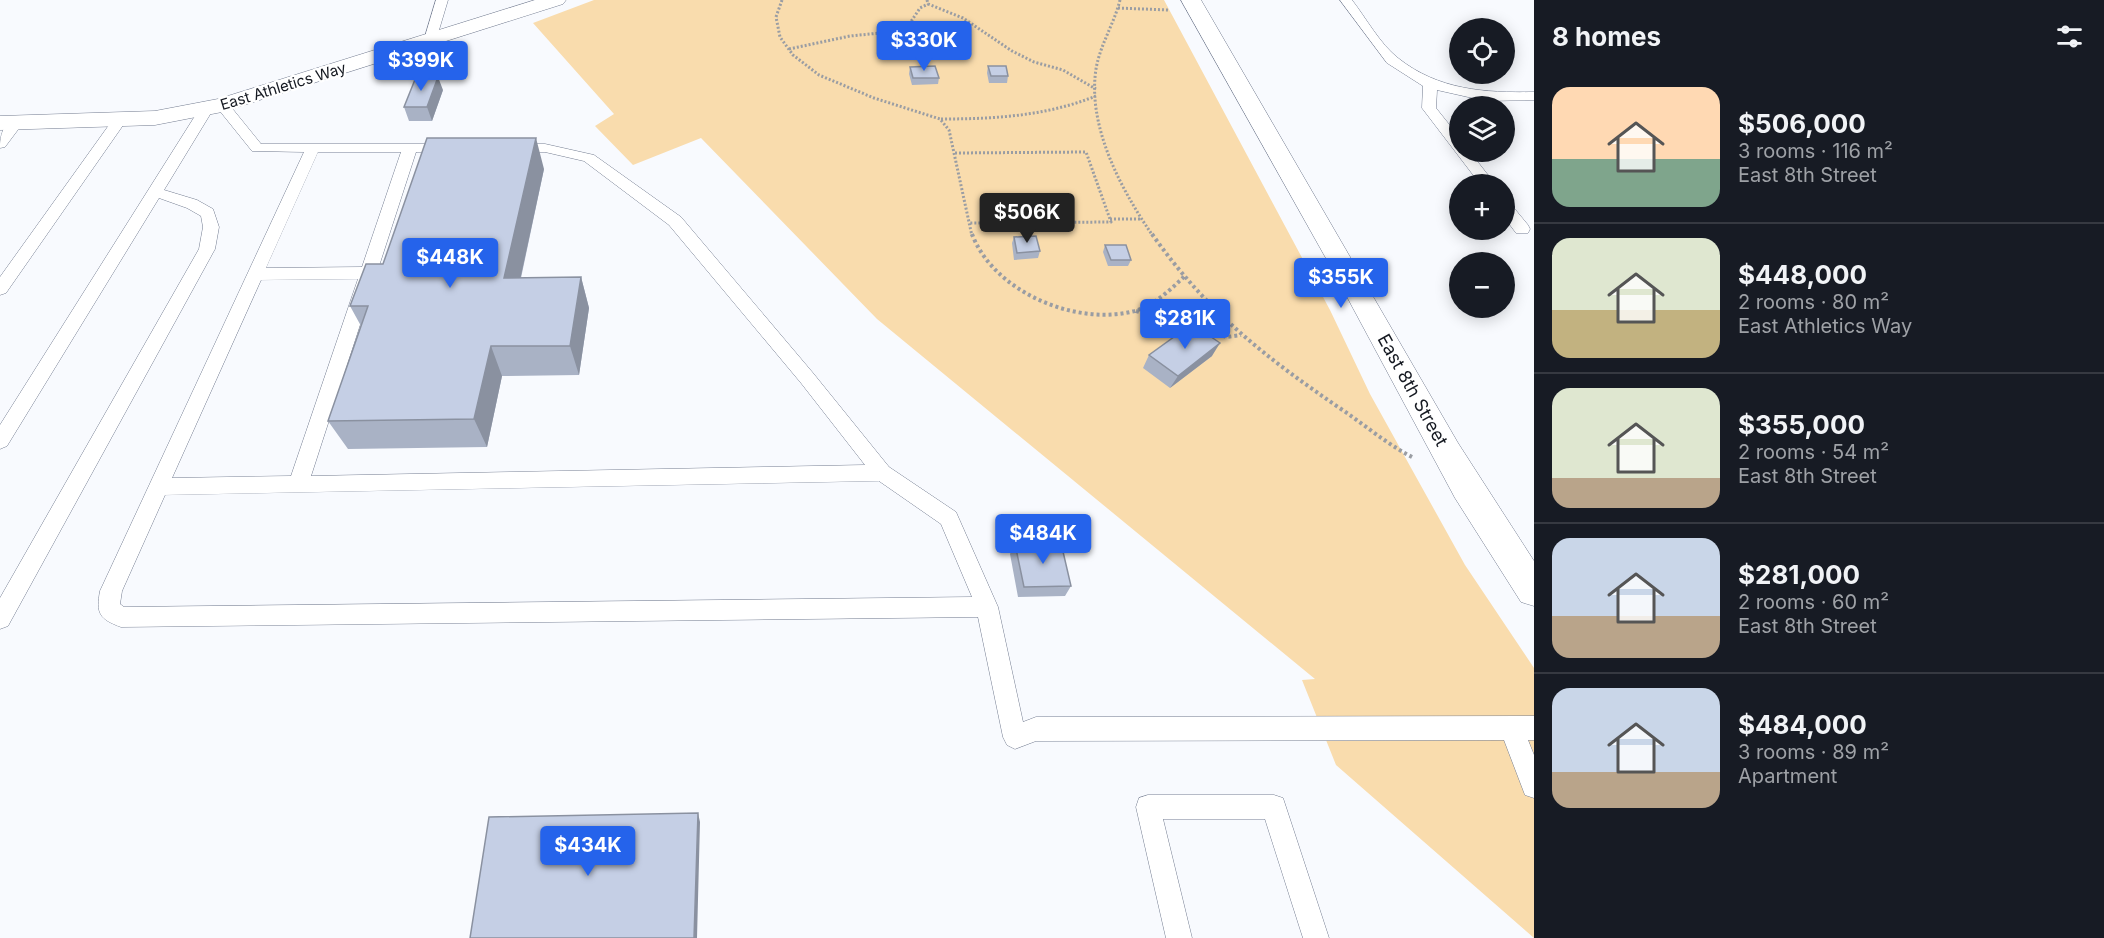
<!DOCTYPE html>
<meta charset="utf-8">
<style>
body{margin:0;font-family:Inter,sans-serif;background:#242831;color:#f1f3f6;height:100vh;display:flex;flex-direction:column;font-size:22px;white-space:nowrap}
*{box-sizing:border-box;margin:0}
p{font-size:20px;color:#9ea1a6}
.icon{flex:none;width:33px;height:33px;fill:none;stroke:currentColor;stroke-width:2;stroke-linecap:round;stroke-linejoin:round}
.map{position:relative;flex:1;overflow:hidden}
.sheet{display:flex;flex-direction:column;background:#171b24;width:570px}
.sheet>*{flex:none}
.tools{position:absolute;left:1449px;top:18px;display:grid;gap:12px}
.tools a{display:grid;place-items:center;width:66px;height:66px;border-radius:50%;background:#171b24;box-shadow:0 3px 15px #0003;font-size:30px}
.price{position:absolute;translate:-50% -51px;padding:0 14px;border-radius:6px;background:#2563eb;color:#fff;font-size:20px;line-height:39px;filter:drop-shadow(0 2px 3px #0008)}
.price::after{content:'';position:absolute;left:50%;top:36px;width:18px;height:14px;margin-left:-9px;background:inherit;clip-path:polygon(0 0,100% 0,50% 100%)}
.price.on{background:#222;color:#fff}
ul{padding:0;list-style:none}
li{display:flex;align-items:center;gap:18px;height:150px;padding:0 18px}
li+li{border-top:2px solid #363941}
li span{display:grid;place-items:center;flex:none;width:168px;height:120px;border-radius:18px;color:#555}
li>.icon{margin-inline-start:auto}
span .icon{width:72px;height:72px;fill:#fffc;stroke-width:1}
li b{font-size:26px}
h2{display:flex;justify-content:space-between;align-items:center;height:72px;padding:0 18px;font-size:26px}
main{display:flex;flex:1;min-height:0}
.map>svg:first-child{display:block}
</style>
<main>
<div class="map">
<svg width="1534" height="938" viewBox="0 0 1534 938">
<rect width="100%" height="100%" fill="#f8fafe"/>
<path fill="#f9dcad" d="M594,0H1164L1330,310L1370,394L1465,565L1534,668V938L1336,765L1302,680L1315,679L877,319L701,138L633,165L595,126L614,114L533,23Z"/>
<g fill="none" stroke-linecap="round" stroke-linejoin="round">
<defs>
<path id="lane" d="M436,0H448L436,40L430,44L424,40Z
M1340,0H1352C1366,18 1380,44 1398,58C1438,90 1485,93 1534,92V100L1486,101L1437,90L1436,108L1460,138V152H1470L1495,184H1480L1422,108L1423,86L1387,63Z
M222,101L227,102L261,144H450L457,148L450,152H416L311,476L865,465L801,383L669,225L584,161L545,152H512L505,148L512,144H545L594,155L681,217L813,373L889,467L956,512L998,607L1023,722L1036,717L1534,716V740H1528L1534,755V798L1525,795L1504,740L1036,741L1015,749L1007,745L1003,737L978,617L121,627C99,619 96,613 100,591L304,152L252,151L215,105ZM318,152H401L362,267L266,268ZM358,279L291,476L172,478L261,280ZM879,481L941,524L972,597L124,607L120,604L122,591L165,495Z
M207,104L214,108L164,190L197,200L213,209L219,227L215,249L8,626L0,629V598L199,249L203,227L201,216L187,208L159,198L7,446L0,449V425L200,108Z
M119,117L126,121L6,293L0,295V277L114,118Z
M16,119L23,123L5,147L0,148C0,136 3,122 16,119Z
M1504,201L1509,202L1528,225L1530,229L1528,233H1516L1504,217Z
M1148,795H1274L1283,798L1329,938H1303L1265,819H1163L1192,938H1166L1136,807L1139,798Z"/>
<path id="street" d="M535,0H566L563,4L222,112L155,125L0,130V116L155,111L218,99Z"/>
<path id="secondary" d="M1181,0H1201L1458,443L1534,561V606L1521,602L1455,498L1332,269Z"/>
</defs>
<use href="#lane" stroke="#747d91" stroke-width="1"/>
<use href="#street" stroke="#747d91" stroke-width="1"/>
<use href="#secondary" stroke="#747d91" stroke-width="1"/>
<path stroke="#9a9da3" stroke-width="3" stroke-dasharray="2 2" stroke-linecap="butt" d="M782,0L776,17L780,37L793,55L819,75L874,98L940,119L949,130L972,236
M927,0L928,4L963,18L1012,51L1034,62L1063,70L1096,89
M1120,0C1114,24 1100,45 1096,69C1087,127 1122,191 1153,236
M1118,8L1168,10
M789,49L850,36L900,31L908,26L920,8L928,4
M941,119C995,119 1046,116 1096,96
M955,153L1086,152L1111,222L969,223
M1110,219H1142"/>
<path stroke="#9a9da3" stroke-width="4" stroke-dasharray="3 3" stroke-linecap="butt" d="M972,234C994,293 1079,328 1138,310C1157,303 1172,288 1186,275
M1152,234C1207,312 1266,358 1344,411C1366,426 1387,444 1412,457
M1136,311L1227,337L1241,335"/>
<use href="#lane" fill="#fff" fill-rule="evenodd"/>
<use href="#street" fill="#fff" fill-rule="evenodd"/>
<use href="#secondary" fill="#fff" fill-rule="evenodd"/>
</g>
<path fill="#a9b2c5" d="M988,66L1008,76L1007,83H989L987,73Z
M910,67L939,78L938,84L912,85L909,74Z
M443,90L432,121H409L404,107Z
M544,169L521,278L581,277L589,308L579,375L502,376L487,447L348,449L328,421L361,326L350,306L383,264Z
M1014,237L1040,251L1038,258L1014,260L1012,243Z
M1105,245L1131,260L1128,266H1108L1103,252Z
M1149,355L1212,356L1170,388L1143,368Z
M1015,544L1071,586L1065,596L1018,597L1010,554Z"/>
<path fill="#8a91a0" d="M438,77L443,90L432,121L427,107Z
M536,138L544,169L514,308L504,278Z
M581,277L589,308L579,375L570,346Z
M1220,343L1212,356L1170,388L1178,376Z
M491,346L502,376L487,447L474,419Z
M698,813L700,822L697,938H694Z"/>
<path fill="#c5cfe5" stroke="#8a91a0" stroke-width="1.5" d="M935,66L939,78H913L910,67Z
M988,66H1006L1008,76H991Z
M416,77H438L427,107H404Z
M427,138H536L504,278L581,277L570,346H491L474,419L328,421L368,306H350L366,264H383Z
M1036,236L1040,251L1017,253L1014,237Z
M1105,245H1126L1131,260H1111Z
M1192,324L1220,343L1178,376L1149,355Z
M1061,543L1071,586L1024,587L1015,544Z
M698,813L694,938H470L489,817Z"/>
<g text-anchor="middle" dominant-baseline="central" stroke-width="4.5" stroke-linejoin="round" paint-order="stroke">
<g font-size="15" fill="#151921" stroke="#fff">
<text transform="translate(283 86) rotate(-17)">East Athletics Way</text>
</g>
<g font-size="18" fill="#151921" stroke="#fff">
<text transform="translate(1413 390) rotate(61)">East 8th Street</text>
</g>
</g>
</svg>
<div class="tools">
<a><svg class="icon" aria-label="locate" viewBox="0 0 24 24"><circle cx="12" cy="12" r="6"/><path d="M12 2v4M12 18v4M2 12h4M18 12h4"/></svg></a>
<a><svg class="icon" aria-label="layers" viewBox="0 0 24 24"><path d="M12 4l9 5-9 5-9-5zM3 14l9 5 9-5"/></svg></a>
<a>+</a>
<a>−</a>
</div>
<b class="price" style="left:924px;top:72px">$330K</b>
<b class="price" style="left:421px;top:92px">$399K</b>
<b class="price on" style="left:1027px;top:244px">$506K</b>
<b class="price" style="left:450px;top:289px">$448K</b>
<b class="price" style="left:1341px;top:309px">$355K</b>
<b class="price" style="left:1185px;top:350px">$281K</b>
<b class="price" style="left:1043px;top:565px">$484K</b>
<b class="price" style="left:588px;top:877px">$434K</b>
</div>
<section class="sheet">
<h2>8 homes<svg class="icon" aria-label="filters" viewBox="0 0 24 24"><path d="M4 7h16M4 17h16"/><circle cx="9" cy="7" r="2"/><circle cx="15" cy="17" r="2"/></svg></h2>
<ul>
<li><span style="background:linear-gradient(#ffd9b3 60%,#7fa58c 0)"><svg class="icon" aria-label="home" viewBox="0 0 24 24"><path d="M3 11l9-7 9 7M6 9v11h12V9"/></svg></span><div><b>$506,000</b><p>3 rooms · 116 m²</p><p>East 8th Street</p></div></li>
<li><span style="background:linear-gradient(#dfe7d0 60%,#c2b280 0)"><svg class="icon" aria-label="home" viewBox="0 0 24 24"><path d="M3 11l9-7 9 7M6 9v11h12V9"/></svg></span><div><b>$448,000</b><p>2 rooms · 80 m²</p><p>East Athletics Way</p></div></li>
<li><span style="background:linear-gradient(#dfe7d0 75%,#b9a48a 0)"><svg class="icon" aria-label="home" viewBox="0 0 24 24"><path d="M3 11l9-7 9 7M6 9v11h12V9"/></svg></span><div><b>$355,000</b><p>2 rooms · 54 m²</p><p>East 8th Street</p></div></li>
<li><span style="background:linear-gradient(#c9d6e8 65%,#b9a48a 0)"><svg class="icon" aria-label="home" viewBox="0 0 24 24"><path d="M3 11l9-7 9 7M6 9v11h12V9"/></svg></span><div><b>$281,000</b><p>2 rooms · 60 m²</p><p>East 8th Street</p></div></li>
<li><span style="background:linear-gradient(#c9d6e8 70%,#b9a48a 0)"><svg class="icon" aria-label="home" viewBox="0 0 24 24"><path d="M3 11l9-7 9 7M6 9v11h12V9"/></svg></span><div><b>$484,000</b><p>3 rooms · 89 m²</p><p>Apartment</p></div></li>
</ul>
</section>
</main>
